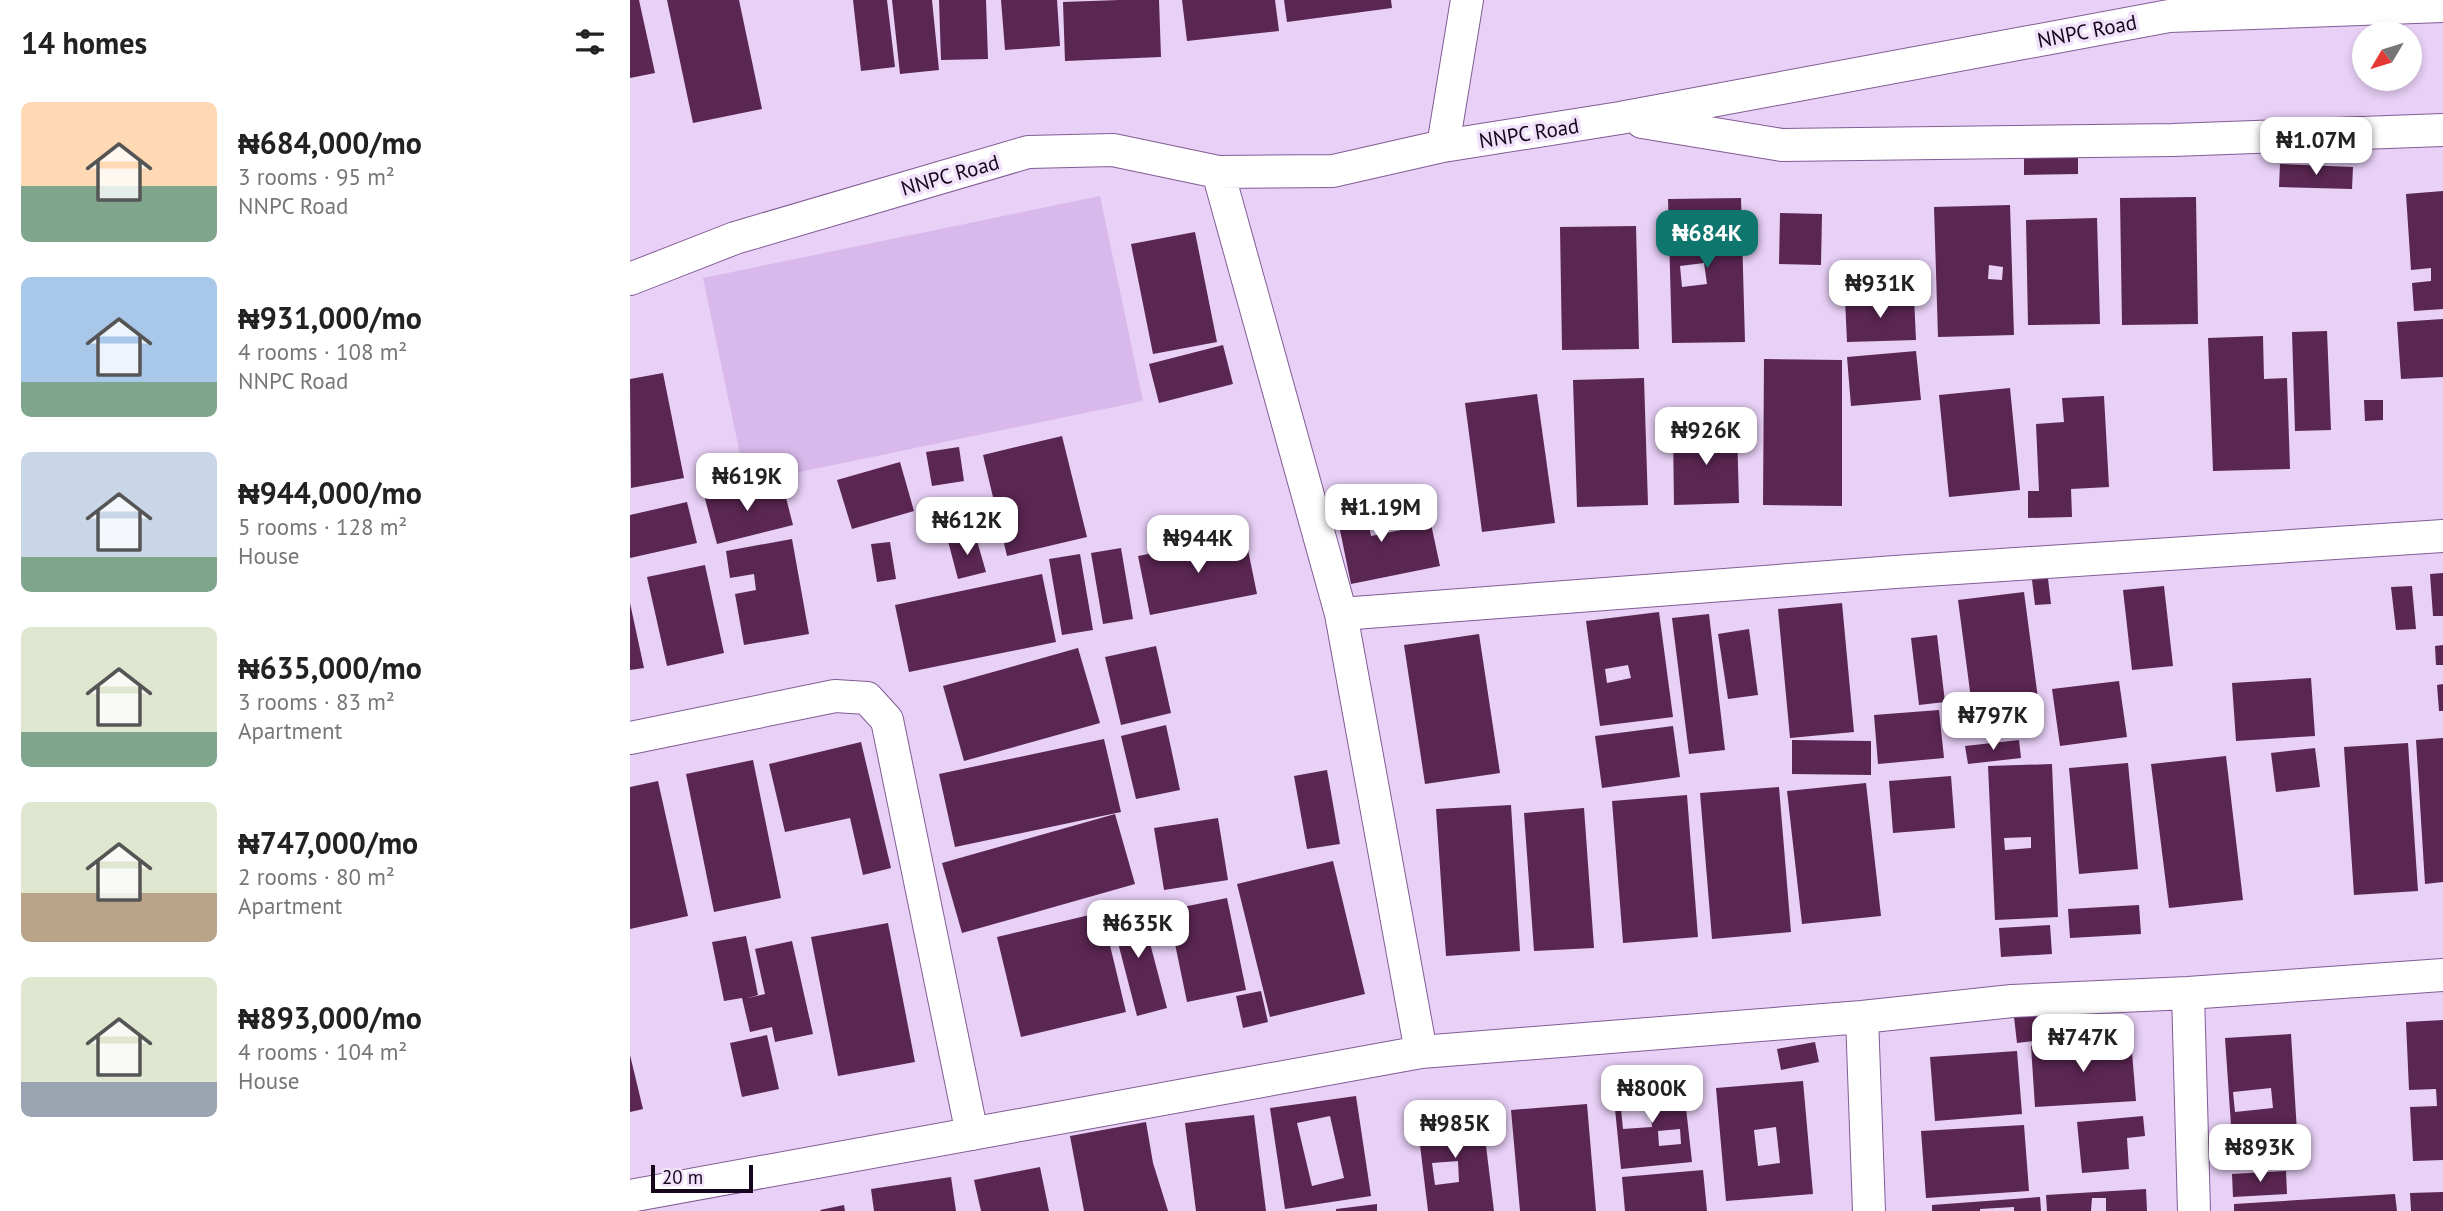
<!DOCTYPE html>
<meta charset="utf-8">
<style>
body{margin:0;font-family:"PT Sans",sans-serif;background:#f6f6f6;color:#222;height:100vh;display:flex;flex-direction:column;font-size:26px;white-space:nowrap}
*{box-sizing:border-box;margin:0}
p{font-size:23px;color:#767676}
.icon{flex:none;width:38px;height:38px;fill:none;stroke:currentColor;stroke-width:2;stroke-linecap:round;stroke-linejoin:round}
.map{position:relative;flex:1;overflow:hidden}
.side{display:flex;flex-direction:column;background:#fff;width:630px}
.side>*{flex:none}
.needle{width:46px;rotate:232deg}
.fabs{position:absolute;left:1722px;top:21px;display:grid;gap:14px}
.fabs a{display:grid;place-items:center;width:70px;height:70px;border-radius:50%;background:#fff;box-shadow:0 4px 10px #0003;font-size:35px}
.scale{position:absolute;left:21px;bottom:18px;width:102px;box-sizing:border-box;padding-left:7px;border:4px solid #15061c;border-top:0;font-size:19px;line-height:24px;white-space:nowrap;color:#15061c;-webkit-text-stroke:5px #f1e1fa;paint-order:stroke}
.price{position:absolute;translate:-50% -60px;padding:0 16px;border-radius:14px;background:#fff;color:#222;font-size:23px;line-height:46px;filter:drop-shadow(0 2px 4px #0008)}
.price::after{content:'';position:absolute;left:50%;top:42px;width:21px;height:16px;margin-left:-10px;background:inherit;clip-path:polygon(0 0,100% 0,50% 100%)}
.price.current{background:#0f766e;color:#fff}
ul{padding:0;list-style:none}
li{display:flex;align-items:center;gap:21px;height:175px;padding:0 21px}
li span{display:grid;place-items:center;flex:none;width:196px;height:140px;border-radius:10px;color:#555}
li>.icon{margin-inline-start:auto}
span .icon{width:84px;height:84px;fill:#fffc;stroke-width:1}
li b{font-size:30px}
h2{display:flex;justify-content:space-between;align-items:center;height:84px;padding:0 21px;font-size:30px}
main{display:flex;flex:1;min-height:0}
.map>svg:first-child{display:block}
</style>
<main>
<section class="side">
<h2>14 homes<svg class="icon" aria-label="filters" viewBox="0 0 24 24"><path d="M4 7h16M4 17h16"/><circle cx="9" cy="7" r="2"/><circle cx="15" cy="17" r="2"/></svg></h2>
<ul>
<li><span style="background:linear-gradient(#ffd9b3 60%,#7fa58c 0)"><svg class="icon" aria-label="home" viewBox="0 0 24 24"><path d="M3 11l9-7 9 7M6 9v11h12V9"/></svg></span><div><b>₦684,000/mo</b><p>3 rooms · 95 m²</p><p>NNPC Road</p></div></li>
<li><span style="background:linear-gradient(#a9c7e8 75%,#7fa58c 0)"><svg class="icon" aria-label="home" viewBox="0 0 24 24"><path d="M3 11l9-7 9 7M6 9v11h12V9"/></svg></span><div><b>₦931,000/mo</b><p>4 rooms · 108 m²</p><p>NNPC Road</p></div></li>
<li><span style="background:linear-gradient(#c9d6e8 75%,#7fa58c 0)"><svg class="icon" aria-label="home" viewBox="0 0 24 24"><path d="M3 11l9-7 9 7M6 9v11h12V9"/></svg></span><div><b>₦944,000/mo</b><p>5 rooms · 128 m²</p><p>House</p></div></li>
<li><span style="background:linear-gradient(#dfe7d0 75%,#7fa58c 0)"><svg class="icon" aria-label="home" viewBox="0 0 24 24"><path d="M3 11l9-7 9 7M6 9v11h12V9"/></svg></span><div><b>₦635,000/mo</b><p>3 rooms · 83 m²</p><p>Apartment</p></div></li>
<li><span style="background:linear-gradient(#dfe7d0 65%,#b9a48a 0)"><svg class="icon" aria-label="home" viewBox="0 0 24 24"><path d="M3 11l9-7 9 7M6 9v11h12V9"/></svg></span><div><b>₦747,000/mo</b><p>2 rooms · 80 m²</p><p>Apartment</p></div></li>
<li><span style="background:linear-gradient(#dfe7d0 75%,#9aa5b1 0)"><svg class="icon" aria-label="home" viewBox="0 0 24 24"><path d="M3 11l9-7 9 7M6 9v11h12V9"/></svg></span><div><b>₦893,000/mo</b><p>4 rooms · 104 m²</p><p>House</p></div></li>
</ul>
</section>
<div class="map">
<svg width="1813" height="1211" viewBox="0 0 1813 1211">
<rect width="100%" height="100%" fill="#e8d0f6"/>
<path fill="#d9b9eb" d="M470,196L513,401L116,483L73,278Z"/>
<path fill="#5a2652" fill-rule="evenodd" d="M0,0H9L25,73L0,78Z
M37,0H109L132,109L63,123Z
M223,0H257L265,67L231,71Z
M262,0H302L309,70L270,74Z
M309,0H356L358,59L311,60Z
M371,0H427L430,46L375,50Z
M489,0H529L531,57L435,61L433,2Z
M552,0H645L649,31L557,41Z
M654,0H761L762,8L657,22Z
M1448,148V174L1394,175V149Z
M1650,164L1723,167L1722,189L1649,187Z
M1813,191V309L1784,311L1782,283L1801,281V268L1781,270L1776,194Z
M1566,197L1568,324L1492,325L1490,198Z
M1111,198L1115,342L1042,343L1038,199ZM1074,263L1077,284L1052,287L1050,266Z
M1380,205L1384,335L1308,337L1304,207ZM1359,265L1373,267L1372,280L1358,279Z
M1150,213L1192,214L1191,265L1149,264Z
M1467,218L1470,324L1398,325L1396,220Z
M1006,226L1009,349L932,350L930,227Z
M565,232L587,342L523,354L501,244Z
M1284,297L1286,340L1217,342L1215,299Z
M1813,319V377L1771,379L1767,322Z
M1697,331L1701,430L1665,431L1662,332Z
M1633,336L1634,379L1657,378L1660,469L1583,471L1578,338Z
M593,345L603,384L529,403L519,364Z
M1286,351L1291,400L1221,406L1217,357Z
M1134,359L1212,360V506L1133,505Z
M33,373L54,478L1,488L0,379Z
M1014,378L1018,505L947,507L943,380Z
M1380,388L1390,490L1319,497L1309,395Z
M907,394L925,523L852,532L835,403Z
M1474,396L1479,487L1441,489L1442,517L1398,518V491H1409L1406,424L1434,422L1432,398Z
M1734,400H1753V420L1735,421Z
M1107,429L1109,503L1044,505L1043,430Z
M432,436L457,537L377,556L353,455Z
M329,447L334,481L302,486L296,452Z
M270,462L284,511L222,529L207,480Z
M110,486L113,496L153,486L163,525L87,544L74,495Z
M732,491L741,536L801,524L810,566L721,584L703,496Z
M57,502L67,543L0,558V515Z
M345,534L356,572L328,579L318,541Z
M615,535L627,594L520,615L508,556Z
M162,539L179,634L114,645L105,594L126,590L124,574L100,578L96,551Z
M260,542L266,579L247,582L241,544Z
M491,548L503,619L473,624L461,553Z
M450,554L463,630L432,635L419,559Z
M75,565L94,653L37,666L17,577Z
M1417,570L1421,604L1405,605L1401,572Z
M1813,573V616H1803L1800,574Z
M412,574L426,642L279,672L265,605Z
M1534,586L1543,666L1502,670L1493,590Z
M1782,586L1786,629L1766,630L1761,587Z
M1394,592L1412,729L1346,737L1328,600Z
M0,603L14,668L0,670Z
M1212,603L1224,732L1160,738L1148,609Z
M1029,612L1043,717L970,726L956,621ZM998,665L1001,678L977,683L975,669Z
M1079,614L1095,750L1059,754L1042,618Z
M1119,629L1128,695L1098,699L1088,634Z
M849,634L870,773L795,784L774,645Z
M1307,635L1315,702L1289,705L1281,638Z
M1813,645V665H1806L1805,646Z
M526,646L541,713L491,725L475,657Z
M448,648L470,723L334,761L313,686Z
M1681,678L1685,736L1606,741L1602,683Z
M1489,681L1497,737L1430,746L1422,689Z
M1813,684V711H1809L1807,685Z
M1309,710L1314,758L1248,764L1244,715Z
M536,725L550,790L506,799L491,736Z
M1043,726L1050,777L972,788L965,736Z
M1813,738V882L1795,884L1786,740Z
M474,739L491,812L325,847L309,774Z
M1162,740L1241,741V775L1162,774Z
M1389,740L1391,758L1338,764L1335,746Z
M231,742L261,868L233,875L220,818L155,832L139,764Z
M1778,743L1788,891L1724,895L1714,747Z
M1685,748L1690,787L1646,792L1641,753Z
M1596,756L1613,900L1539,908L1521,764Z
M123,760L151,898L84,912L56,774Z
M1498,763L1508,869L1449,874L1439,768Z
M1422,764L1428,917L1365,920L1358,766ZM1401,837V848L1375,850L1374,838Z
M697,770L710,844L677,849L664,776Z
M1321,776L1325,828L1263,833L1259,781Z
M28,781L58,916L0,929V787Z
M1236,783L1251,916L1172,924L1157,791Z
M1149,787L1161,932L1082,939L1070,793Z
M1057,795L1068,937L993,943L982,801Z
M881,805L890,951L816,956L806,809Z
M954,808L964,948L904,951L894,813Z
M485,814L505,884L332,933L312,863Z
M588,818L598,880L534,890L524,828Z
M703,861L735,994L640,1017L607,884Z
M597,898L616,990L557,1002L538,910Z
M510,905L537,1008L507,1016L480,912Z
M1509,905L1511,934L1440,938L1438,909Z
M472,912L496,1012L391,1037L367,937Z
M258,923L285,1062L208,1076L181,937Z
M1420,925L1422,954L1371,957L1369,928Z
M116,936L128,995L118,998L135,994L125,949L162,941L183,1034L145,1042L142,1027L120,1032L112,998L94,1001L82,942Z
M631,991L638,1022L613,1028L606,996Z
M1456,1009L1459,1034L1387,1043L1384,1017Z
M1813,1020V1160L1783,1161L1780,1107L1807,1106L1806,1089L1779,1090L1776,1022Z
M1661,1034L1669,1165L1604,1169L1595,1038ZM1641,1088L1643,1108L1605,1112L1603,1092Z
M137,1035L149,1089L112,1097L100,1043Z
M1501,1040L1506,1101L1405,1107L1401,1046Z
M1185,1042L1189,1062L1151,1070L1147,1049Z
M1387,1051L1392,1114L1305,1121L1300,1057Z
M0,1055L13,1109L0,1112Z
M1053,1081L1062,1162L991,1169L983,1089ZM1020,1107L1022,1127L993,1129L991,1109ZM1050,1129L1051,1144L1029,1146L1028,1131Z
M1173,1081L1183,1194L1096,1201L1086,1088ZM1146,1127L1150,1163L1128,1166L1124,1130Z
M726,1096L741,1196L655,1209L640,1108ZM700,1116L714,1178L682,1186L667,1123Z
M957,1104L966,1211H890L881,1110Z
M851,1105L864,1211H798L786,1112ZM828,1161L829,1182L805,1185L802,1163Z
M624,1115L636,1211H566L555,1123Z
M1513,1116L1515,1136L1497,1138L1499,1169L1452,1173L1447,1122Z
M516,1122L523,1163L538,1211H454L440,1136Z
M1394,1125L1399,1191L1296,1198L1291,1131Z
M410,1167L419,1211H351L344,1180Z
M1073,1170L1077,1211H995L992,1177Z
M1656,1171L1657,1194L1603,1197L1602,1174Z
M321,1177L326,1211H244L241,1189Z
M1516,1189L1517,1211H1476V1198H1462L1461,1211H1417L1416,1195Z
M1813,1192V1211H1781L1780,1193Z
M1765,1194L1767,1211H1604V1204Z
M1410,1197L1411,1211H1384V1207L1350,1209V1211H1302V1205Z
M747,1204V1211H706V1209Z
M214,1205L215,1211H191L190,1210Z"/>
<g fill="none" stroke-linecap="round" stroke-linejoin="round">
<defs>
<path id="street" d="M1012,122L1152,145L1543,140L1813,130
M813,146L837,0
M588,172L711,614L791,1052
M0,279L105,238L398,152L483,150L588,172L703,171L813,146L990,118L1539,16L1813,6
M711,614L1265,572L1813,536
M0,738L205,696L237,698L257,720L342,1134
M1558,993L1564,1211
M1232,1017L1239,1211
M0,1196L791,1052L1232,1017L1382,1001L1558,993L1813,975"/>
</defs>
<use href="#street" stroke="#825c96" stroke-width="34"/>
<use href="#street" stroke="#fff" stroke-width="32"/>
</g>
<g text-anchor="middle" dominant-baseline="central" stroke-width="7" stroke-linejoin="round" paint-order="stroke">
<g font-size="21" fill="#15061c" stroke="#f1e1fa">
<text transform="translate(1457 31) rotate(-11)">NNPC Road</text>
<text transform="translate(899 133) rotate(-9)">NNPC Road</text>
<text transform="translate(320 175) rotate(-16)">NNPC Road</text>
</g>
</g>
</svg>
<div class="fabs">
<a><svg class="needle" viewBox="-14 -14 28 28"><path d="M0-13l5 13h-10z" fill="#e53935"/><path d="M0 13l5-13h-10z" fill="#767676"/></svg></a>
</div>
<div class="scale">20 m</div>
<b class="price" style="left:1686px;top:177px">₦1.07M</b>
<b class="price current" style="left:1077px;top:270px">₦684K</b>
<b class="price" style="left:1250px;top:320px">₦931K</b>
<b class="price" style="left:1076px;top:467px">₦926K</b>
<b class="price" style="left:117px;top:513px">₦619K</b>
<b class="price" style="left:751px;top:544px">₦1.19M</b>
<b class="price" style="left:337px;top:557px">₦612K</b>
<b class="price" style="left:568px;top:575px">₦944K</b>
<b class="price" style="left:1363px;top:752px">₦797K</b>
<b class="price" style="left:508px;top:960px">₦635K</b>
<b class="price" style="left:1453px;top:1074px">₦747K</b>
<b class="price" style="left:1022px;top:1125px">₦800K</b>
<b class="price" style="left:825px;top:1160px">₦985K</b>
<b class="price" style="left:1630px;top:1184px">₦893K</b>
</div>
</main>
